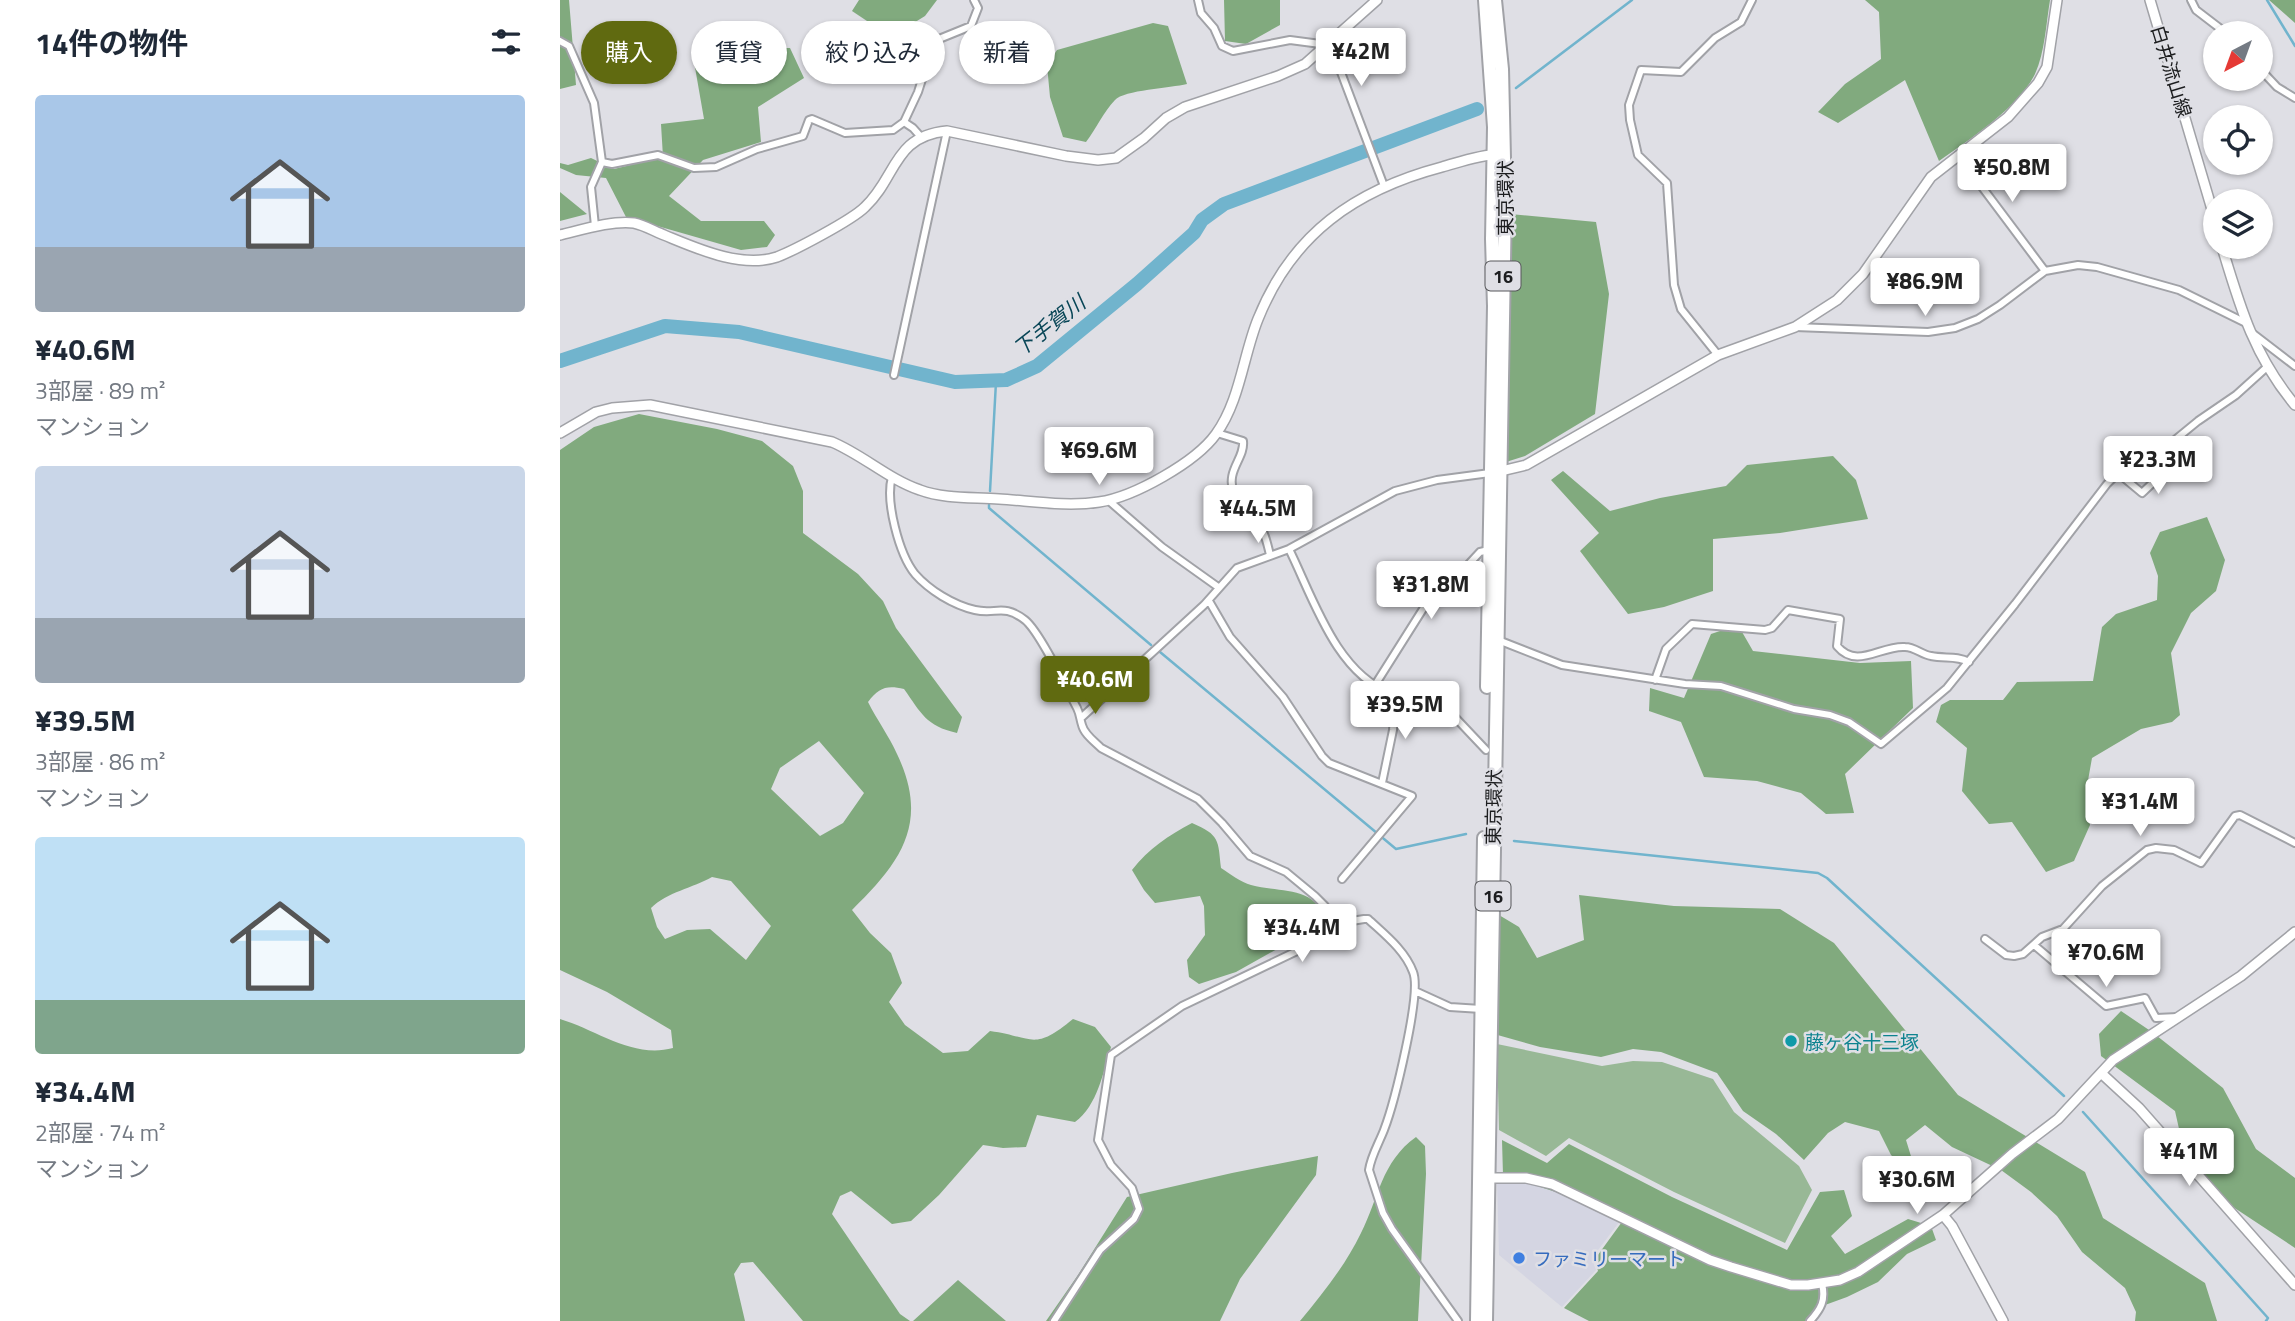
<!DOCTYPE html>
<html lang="ja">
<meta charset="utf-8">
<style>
body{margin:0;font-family:"Titillium Web","Noto Sans JP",sans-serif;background:#f2f2f3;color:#1f2937;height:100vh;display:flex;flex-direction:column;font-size:26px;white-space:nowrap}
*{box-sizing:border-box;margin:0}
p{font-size:23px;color:#747a83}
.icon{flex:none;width:38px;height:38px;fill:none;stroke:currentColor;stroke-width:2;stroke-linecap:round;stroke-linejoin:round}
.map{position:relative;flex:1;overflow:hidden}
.details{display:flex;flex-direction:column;background:#fff;width:560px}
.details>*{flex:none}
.hud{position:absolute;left:21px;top:21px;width:665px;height:63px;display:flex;gap:14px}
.needle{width:46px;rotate:221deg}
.tools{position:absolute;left:1643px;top:21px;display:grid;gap:14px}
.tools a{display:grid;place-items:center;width:70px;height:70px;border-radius:50%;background:#fff;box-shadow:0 2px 5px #0004;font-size:35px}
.price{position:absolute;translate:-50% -60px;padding:0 16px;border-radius:7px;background:#fff;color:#222;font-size:23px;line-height:46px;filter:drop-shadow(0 2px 4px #0008)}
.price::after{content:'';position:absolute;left:50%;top:42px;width:21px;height:16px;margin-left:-10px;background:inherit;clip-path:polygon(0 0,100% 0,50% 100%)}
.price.active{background:#606a10;color:#fff}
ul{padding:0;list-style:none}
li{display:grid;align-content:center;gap:14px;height:371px;padding:0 35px}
li span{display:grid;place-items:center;height:217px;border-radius:7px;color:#555}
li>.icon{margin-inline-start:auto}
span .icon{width:126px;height:126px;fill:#fffc;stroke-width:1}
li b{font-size:30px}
h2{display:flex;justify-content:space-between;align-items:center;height:84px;padding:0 35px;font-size:30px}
.tag{padding:0 24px;border-radius:32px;background:#fff;box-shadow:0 2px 5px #0004;font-size:24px;line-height:63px}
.tag.active{background:#606a10;color:#fff}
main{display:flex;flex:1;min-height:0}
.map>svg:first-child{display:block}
</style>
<main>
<section class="details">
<h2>14件の物件<svg class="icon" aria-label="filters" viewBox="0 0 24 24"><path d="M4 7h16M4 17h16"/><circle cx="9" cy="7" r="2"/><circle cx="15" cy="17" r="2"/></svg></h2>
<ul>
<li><span style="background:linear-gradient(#a9c7e8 70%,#9aa5b1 0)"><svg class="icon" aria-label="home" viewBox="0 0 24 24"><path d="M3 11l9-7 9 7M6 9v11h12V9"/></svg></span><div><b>¥40.6M</b><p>3部屋 · 89 m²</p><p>マンション</p></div></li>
<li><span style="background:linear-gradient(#c9d6e8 70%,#9aa5b1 0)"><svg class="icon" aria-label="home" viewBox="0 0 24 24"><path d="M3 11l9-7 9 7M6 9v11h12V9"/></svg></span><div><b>¥39.5M</b><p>3部屋 · 86 m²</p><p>マンション</p></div></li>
<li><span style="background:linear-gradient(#bfe0f5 75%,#7fa58c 0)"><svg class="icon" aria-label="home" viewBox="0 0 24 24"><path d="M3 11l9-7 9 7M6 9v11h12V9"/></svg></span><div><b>¥34.4M</b><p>2部屋 · 74 m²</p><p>マンション</p></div></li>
</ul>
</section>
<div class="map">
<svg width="1735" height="1321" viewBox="0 0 1735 1321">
<rect width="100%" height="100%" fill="#dfdfe5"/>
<path fill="#d4d5e2" d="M937,1181L982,1183L1060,1221L1032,1258L1036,1270L1002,1307L939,1255Z"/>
<path fill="#98b896" d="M937,1044L1042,1066L1073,1061L1102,1062L1153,1079L1174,1112L1239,1166L1252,1190L1225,1243L1114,1192L1009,1138L986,1156L939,1130Z"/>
<path fill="#81aa7e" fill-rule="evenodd" d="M0,0H9L16,85L0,89Z
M299,0H377L365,16L331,37L292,11Z
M720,0V25L686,44L665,41L664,0Z
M1305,0H1490C1486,24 1485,52 1475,74C1459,107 1409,140 1379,161L1345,80L1278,123L1258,112L1285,84L1321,59L1319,12Z
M1709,0H1735V23Z
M593,23L608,26L627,84C611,88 564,90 555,100C544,111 536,129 526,142L503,137L490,97L487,65L497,50Z
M230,48L244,78L198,107L201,142L143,160L109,196L141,221H204L215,235L207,247L181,250L66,217L46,178L16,175L0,168V163L8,165L31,158L54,169L103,157L101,124L144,119L133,56L141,49Z
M0,192L27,214L0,221Z
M950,214L1036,222L1049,294L1035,414L965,456L946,462Z
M79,414L157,429L202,441L233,466L243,491V533L298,574L323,601L336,628L402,717L397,733C366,726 361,713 344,689C326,685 319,688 308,702C317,720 329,736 337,754C370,823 341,862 292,910L310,933L331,953L342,983L329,1002L345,1025L383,1053L408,1051L430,1031C474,1037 473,1052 513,1019L535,1027L551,1047C543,1072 538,1105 515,1122L477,1115L466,1147L443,1148L423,1145L379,1195L351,1221L332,1224L291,1191L280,1196L272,1214L340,1314L350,1321H243L193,1262L181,1263L174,1274L185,1321H0V1019C37,1030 73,1059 113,1048L111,1030L47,992L0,970V450L34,427ZM259,741L304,793L283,823L260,836L211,789L220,768ZM152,877L171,881L211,926L186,960L150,929L127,930L105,939L97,927L91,908C107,892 133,888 152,877Z
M1273,456L1296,480L1308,519L1220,533L1153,539V591L1104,607L1068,614L1020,551L1039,533L991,480L1003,471L1050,511L1100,498L1166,486L1187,465Z
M1647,517L1665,560L1656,591L1631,613L1611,653L1620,715L1612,722L1581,729L1532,758L1527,786L1530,825L1514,861L1486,872L1452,822L1429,824L1402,791L1407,748L1376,722L1381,705L1390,700H1443L1457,682L1533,681L1542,627L1556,614L1597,600L1598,576L1590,553L1600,532Z
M1178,625L1193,651L1300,663L1351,661L1353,708L1285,774L1294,813L1266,814L1241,793L1197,781L1144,777L1121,722L1089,711L1090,688L1124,698L1151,634Z
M632,823C660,835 658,840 661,868C670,874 681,882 691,885C719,893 758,885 765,922L676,972L639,984L629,977L627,960L645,935L644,906L640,896L595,903L584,890L572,870C589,848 608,836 632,823Z
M1019,895L1114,906L1220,909L1274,943L1398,1095L1525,1172L1543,1218L1645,1283L1657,1321H1575L1576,1312L1565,1288L1522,1252L1497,1216L1471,1192L1441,1170L1392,1147L1365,1125L1346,1140L1354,1166L1345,1168L1331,1155L1319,1131L1285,1122L1268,1133L1244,1160L1216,1134L1183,1111L1157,1073L1101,1052L1073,1049L1041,1057L980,1047L934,1034L939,915L959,927L977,958L1024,940Z
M1561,1011L1592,1032L1663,1088L1696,1149L1735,1178V1248L1664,1201L1629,1173L1615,1111L1541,1056L1539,1034Z
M856,1137L865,1146L866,1174L858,1321H740C763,1293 785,1266 801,1233C819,1198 821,1162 856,1137Z
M942,1140L987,1163L1009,1144L1112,1197L1227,1250L1260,1192L1284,1190L1292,1216L1271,1236L1285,1254L1348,1219L1371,1226L1376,1240L1347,1254L1318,1282L1287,1297L1254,1309L1249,1321H1029L1004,1308L1038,1271L1035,1259L1067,1215L943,1175Z
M758,1156L756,1175L680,1279L660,1321H486L518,1275L567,1197L672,1173Z
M398,1280L446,1321H353Z"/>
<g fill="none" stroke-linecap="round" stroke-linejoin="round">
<path stroke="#71b4cd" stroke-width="2.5" d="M1707,0L1735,46
M956,88L1072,0
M430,491L436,382
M429,505V508L591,645
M600,652L836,849L906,834
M954,841L1258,873L1267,878L1504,1096
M1523,1112L1708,1318L1706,1321"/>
<path stroke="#71b4cd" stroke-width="14" d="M0,361L105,326L179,332L395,382L446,380L477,366L577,284L634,233L642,220L664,204L917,109"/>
<defs>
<path id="street" d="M638,0L641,13L654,28L662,46L673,51L730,40L768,45L779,67L824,186
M1631,0L1636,10L1666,33
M0,41L9,46L34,103L42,162L52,164L98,155L134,168L156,167L197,149L243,136L249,120L252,119L285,133L333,130L344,122L358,92L371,51L379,39L411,26L418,8L414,0
M1701,70L1717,87L1735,98
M344,122L353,128L361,137
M1398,155L1485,271
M35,226L31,187L42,162
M1235,327L1368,332L1395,328L1418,319L1440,305L1485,271L1518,265L1537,267L1619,290L1686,323
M1692,333L1735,366
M1158,355L1121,309L1114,285L1107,183L1078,155L1070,120L1069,105L1081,70L1121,72L1155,38L1181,22L1192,0
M334,375L387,131
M657,433L683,441C685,459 665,470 674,494C677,504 689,511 696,519C704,530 707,542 710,555
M1558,473L1582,493L1601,475L1587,459
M332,477C325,501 339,554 355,574C369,590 393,605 415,610C436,615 443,603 465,620C480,632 507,689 517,708C520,714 520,719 522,725C524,734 535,742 541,748L638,799L662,823L690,856L726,872L755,896L765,906L773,924
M548,500L602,547L658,587
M729,549C752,595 776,674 831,693C844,698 861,696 874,695L926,750
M649,601L670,637L723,697L762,756L769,763L852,796L782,879
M938,640L1002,665L1125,684L1161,686L1234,709L1270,715L1289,722L1321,744L1387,688L1455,604L1547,484L1558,473L1605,448L1638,421L1676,395L1707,367
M1095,680L1106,649L1132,624L1205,630L1212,628L1228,610L1280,619L1277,646C1297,670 1321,645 1345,647C1355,647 1362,655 1371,656C1385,659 1396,655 1409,662
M815,685L863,609L884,591L920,552L929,550
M522,717L644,605L677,568L729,549L835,491L877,480L930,473
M822,783L833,730L836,694
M1425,939L1446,955L1454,956L1463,954L1482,937L1503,929L1542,886L1587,850L1596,848L1614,850L1641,863L1675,816L1680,815L1735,843
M1474,945L1546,1006L1585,998L1596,1018L1618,1017
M855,991L890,1007L921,1009
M494,1321L540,1250L574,1219L579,1209L572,1188L551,1165L538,1140L551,1055L622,1006L735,952L770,930L773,924L804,919H808C824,934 845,950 853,972C862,993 834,1104 824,1130C819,1143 811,1156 809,1170L823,1213L832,1229L898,1321
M1250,1321C1261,1309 1266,1300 1262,1284"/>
<path id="secondary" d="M1590,0L1656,223
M0,235C21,230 53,220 74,223C84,225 94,231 104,235C136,248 181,269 217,257C235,250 292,220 305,207C337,177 333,136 387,131L506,156L538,160L556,158L584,138L606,118L625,107L718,76L745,64L817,0
M1662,247C1680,307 1694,356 1735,405
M0,433L36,412L52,408L90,405L272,442C303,455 328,479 360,490C384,499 413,497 439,499C471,501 507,507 539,502C574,497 636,462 656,434C680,401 683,356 698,319C732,234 795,190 882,167C900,162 919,155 939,154
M937,472L966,465L1158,355L1235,327L1277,300L1303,274L1371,177L1448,117L1478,83L1487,67L1497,0
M1541,1073L1579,1108L1735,1285
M924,1178H966L992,1184L1150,1260L1171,1267L1231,1285H1248L1280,1280L1298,1272L1383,1215L1452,1154L1498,1119L1553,1060L1681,976L1735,932
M1383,1215L1392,1226L1443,1321"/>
<path id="highway" d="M925,0L934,127L932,239L934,306L927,687
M917,1321L924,838
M926,1321L945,203L942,69L935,0"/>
</defs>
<use href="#street" stroke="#a1a2a7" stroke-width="10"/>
<use href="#secondary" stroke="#a1a2a7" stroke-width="12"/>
<use href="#highway" stroke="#a1a2a7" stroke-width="16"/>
<use href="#street" stroke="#fff" stroke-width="6"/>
<use href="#secondary" stroke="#fff" stroke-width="9"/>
<use href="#highway" stroke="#fff" stroke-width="12"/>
</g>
<circle fill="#0f9aa8" stroke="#dfdfe5" stroke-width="2.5" cx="1231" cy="1041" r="7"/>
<circle fill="#3f7fe0" stroke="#dfdfe5" stroke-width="2.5" cx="959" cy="1258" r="7"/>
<g text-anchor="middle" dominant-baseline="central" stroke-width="5" stroke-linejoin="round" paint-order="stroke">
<g fill="#dfdfe5" stroke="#56575a" stroke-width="2">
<rect x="925.5" y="261.5" width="35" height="29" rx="5"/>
<rect x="915.5" y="881.5" width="35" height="29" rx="5"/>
</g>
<g font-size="18" font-weight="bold" fill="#1c1d1f">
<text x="943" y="276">16</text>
<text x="933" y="896">16</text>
</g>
<g font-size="19" fill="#1c1d1f" stroke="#dfdfe5">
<text transform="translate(1612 71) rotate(73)">白井流山線</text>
<text transform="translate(944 198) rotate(-90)">東京環状</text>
<text transform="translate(933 807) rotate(-89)">東京環状</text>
</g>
<g font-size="19" fill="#0d838f" stroke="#dfdfe5" text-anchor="start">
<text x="1245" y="1041">藤ヶ谷十三塚</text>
</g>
<g font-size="19" fill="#366cbe" stroke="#dfdfe5" text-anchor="start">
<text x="973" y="1258">ファミリーマート</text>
</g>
<g font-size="21" font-style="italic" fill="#094657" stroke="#dfdfe5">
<text transform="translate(489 325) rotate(-38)">下手賀川</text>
</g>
</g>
</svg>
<div class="tools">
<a><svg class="needle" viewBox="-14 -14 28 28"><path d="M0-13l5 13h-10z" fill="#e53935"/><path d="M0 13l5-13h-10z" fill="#747a83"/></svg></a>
<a><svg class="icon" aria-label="locate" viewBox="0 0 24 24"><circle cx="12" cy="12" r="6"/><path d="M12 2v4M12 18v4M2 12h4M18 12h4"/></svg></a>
<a><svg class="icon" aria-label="layers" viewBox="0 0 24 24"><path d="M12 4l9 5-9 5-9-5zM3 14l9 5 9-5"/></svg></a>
</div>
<b class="price" style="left:801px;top:88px">¥42M</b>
<b class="price" style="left:1452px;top:204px">¥50.8M</b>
<b class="price" style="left:1365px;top:318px">¥86.9M</b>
<b class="price" style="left:539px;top:487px">¥69.6M</b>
<b class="price" style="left:1598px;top:496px">¥23.3M</b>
<b class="price" style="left:698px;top:545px">¥44.5M</b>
<b class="price" style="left:871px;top:621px">¥31.8M</b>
<b class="price active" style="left:535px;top:716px">¥40.6M</b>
<b class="price" style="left:845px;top:741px">¥39.5M</b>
<b class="price" style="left:1580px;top:838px">¥31.4M</b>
<b class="price" style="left:742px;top:964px">¥34.4M</b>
<b class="price" style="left:1546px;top:989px">¥70.6M</b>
<b class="price" style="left:1629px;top:1188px">¥41M</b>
<b class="price" style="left:1357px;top:1216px">¥30.6M</b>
<div class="hud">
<a class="tag active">購入</a>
<a class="tag">賃貸</a>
<a class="tag">絞り込み</a>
<a class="tag">新着</a>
</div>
</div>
</main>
